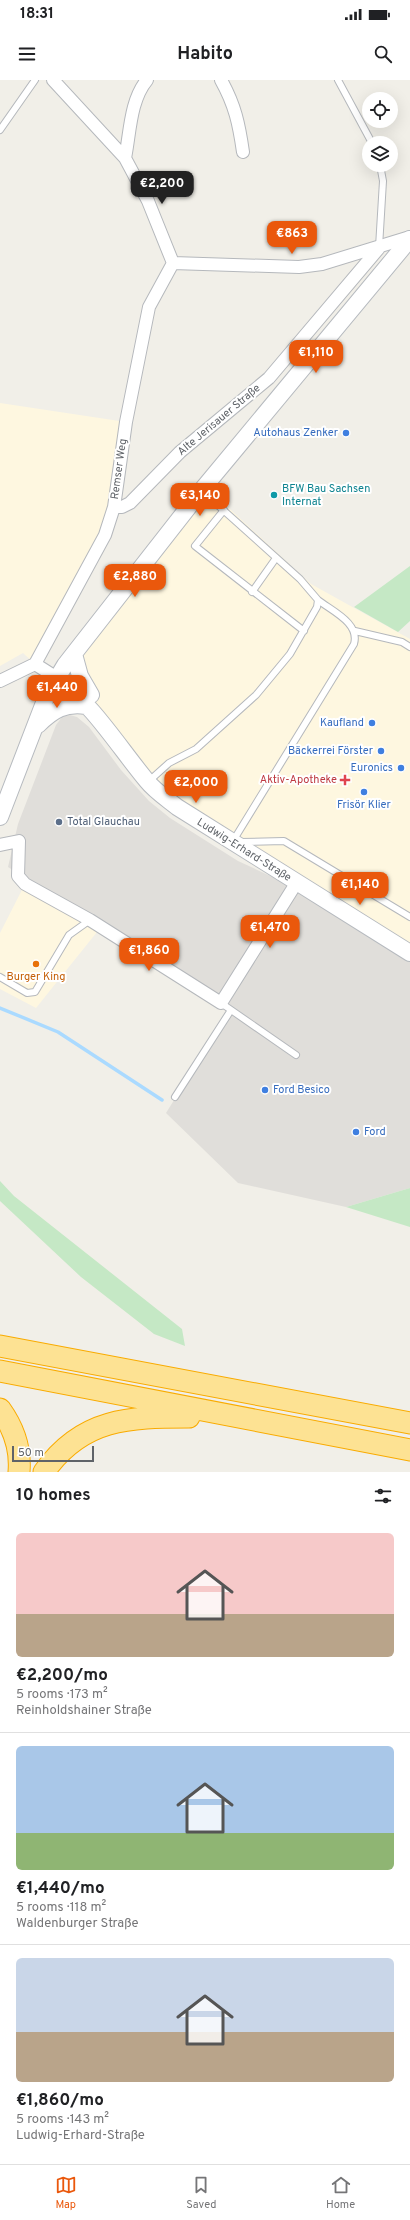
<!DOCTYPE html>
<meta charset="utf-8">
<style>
body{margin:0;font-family:Overpass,sans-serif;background:#f2f2f2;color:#202124;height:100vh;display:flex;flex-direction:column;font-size:15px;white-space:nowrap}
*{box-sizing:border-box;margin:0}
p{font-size:13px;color:#757577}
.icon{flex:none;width:22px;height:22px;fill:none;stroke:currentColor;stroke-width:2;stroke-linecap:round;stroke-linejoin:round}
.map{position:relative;height:1392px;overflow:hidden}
.side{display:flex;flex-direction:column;background:#fff;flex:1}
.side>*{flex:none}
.tools{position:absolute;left:362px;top:12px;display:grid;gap:8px}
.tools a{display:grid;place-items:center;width:36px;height:36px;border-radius:50%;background:#fff;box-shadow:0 4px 16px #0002;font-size:20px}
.scale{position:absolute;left:12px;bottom:10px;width:82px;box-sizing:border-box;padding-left:4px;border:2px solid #5f6368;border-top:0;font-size:11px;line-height:14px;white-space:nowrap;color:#5f6368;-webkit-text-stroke:3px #fff;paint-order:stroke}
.price{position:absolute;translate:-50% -34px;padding:0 9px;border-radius:8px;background:#ea580c;color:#fff;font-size:13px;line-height:26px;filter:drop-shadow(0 1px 2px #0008)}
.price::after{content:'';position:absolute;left:50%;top:24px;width:12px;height:9px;margin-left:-6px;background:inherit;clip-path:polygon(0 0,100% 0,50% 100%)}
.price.current{background:#222;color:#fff}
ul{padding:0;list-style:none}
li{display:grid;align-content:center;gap:8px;height:212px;padding:0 16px}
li+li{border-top:1px solid #e0e0e0}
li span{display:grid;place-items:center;height:124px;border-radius:6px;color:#555}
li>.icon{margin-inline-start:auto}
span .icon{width:72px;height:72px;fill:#fffc;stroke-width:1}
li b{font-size:17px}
h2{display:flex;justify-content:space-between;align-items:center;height:48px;padding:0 16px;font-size:17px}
.status{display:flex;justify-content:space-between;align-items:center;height:28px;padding:0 20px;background:#fff;direction:ltr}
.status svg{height:11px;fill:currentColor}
header{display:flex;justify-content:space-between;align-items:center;height:52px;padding:0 16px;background:#fff;font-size:18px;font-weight:700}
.tabs{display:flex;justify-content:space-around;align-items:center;height:56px;border-top:1px solid #e0e0e0;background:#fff;font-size:11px;color:#757577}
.tabs a{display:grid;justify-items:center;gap:2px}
.tabs .current{color:#ea580c}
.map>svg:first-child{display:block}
</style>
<div class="status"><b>18:31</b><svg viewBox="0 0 49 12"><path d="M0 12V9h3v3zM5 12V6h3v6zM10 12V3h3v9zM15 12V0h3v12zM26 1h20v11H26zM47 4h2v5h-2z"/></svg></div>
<header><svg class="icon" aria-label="menu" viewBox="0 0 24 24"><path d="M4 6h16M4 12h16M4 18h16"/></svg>Habito<svg class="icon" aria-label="search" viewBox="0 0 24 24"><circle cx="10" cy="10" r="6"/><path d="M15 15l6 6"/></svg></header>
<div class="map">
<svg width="410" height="1392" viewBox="0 0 410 1392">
<rect width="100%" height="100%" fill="#f1efe8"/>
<path fill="#fef7e0" d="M0,323L126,342L114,427L35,584L23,573L0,586Z
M205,406L311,504L410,559V868L186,734L110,650L94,620L86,610L68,596L57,598Z
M25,804L101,847L36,928L0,909V853Z"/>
<path fill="#e0deda" d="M70,635L77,637L89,647L121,690L149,721L170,738L238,781L279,800L410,877V1108L346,1127L238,1103L166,1033L231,929L8,787L18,744L56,645L62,637Z"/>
<path fill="#c5e8c5" d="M410,486V541L398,552L354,527Z
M0,1101L14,1116L182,1249L185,1266L154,1254L81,1197L0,1121Z
M410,1108V1147L346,1127Z"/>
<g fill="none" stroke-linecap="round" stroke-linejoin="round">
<path stroke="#aadaff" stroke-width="3.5" d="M0,928L58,952L162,1020"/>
<defs>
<path id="lane" d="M338,0L372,63
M0,50L35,0
M379,167L383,101L380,85
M224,430L195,466L304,551
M252,512L276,478
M355,551L402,562L410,567
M149,701L169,683L196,669L256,615L290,574L317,527L318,520L300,499L202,411
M233,761L354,564C360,543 332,531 318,520
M240,762L284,761L410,837
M0,897L27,913L35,912L69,855L90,840
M221,923L296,975
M175,1017L231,930"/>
<path id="street" d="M53,0L125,78L148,121L173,183
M221,0C235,25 239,44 243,72
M125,78C130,54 130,20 147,0
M173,183L299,187L322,184L410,157
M114,427H122L130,423L180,372L269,298L379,168
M35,584L57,598
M0,601L35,584L105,455L114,427L126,342L149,227L173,183
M0,765L19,761L18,796L25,804L90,840L221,923L297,802"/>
<path id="secondary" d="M74,574L80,596L91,615
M57,598C94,626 118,666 147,701C155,711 167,719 177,727L410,873
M38,645C53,630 65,623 86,626
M0,737L47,615L65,585L205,406L410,159"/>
<path id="highway" d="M0,1266L410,1343
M0,1291L410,1370
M0,1329C13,1347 21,1369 19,1392
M44,1392C82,1338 129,1337 189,1337"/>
</defs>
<use href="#lane" stroke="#b5b8bc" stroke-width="8"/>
<use href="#street" stroke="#b5b8bc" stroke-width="14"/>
<use href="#secondary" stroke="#b6babf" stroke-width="18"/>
<use href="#highway" stroke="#f9ab00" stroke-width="23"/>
<use href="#lane" stroke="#fff" stroke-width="6"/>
<use href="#street" stroke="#fff" stroke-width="12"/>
<use href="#secondary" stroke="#fff" stroke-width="16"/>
<use href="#highway" stroke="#fde293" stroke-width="21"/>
</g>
<g fill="#3f7fe0" stroke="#fff" stroke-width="1.5">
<circle cx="346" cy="353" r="4"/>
<circle cx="372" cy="643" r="4"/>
<circle cx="381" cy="671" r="4"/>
<circle cx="401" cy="688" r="4"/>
<circle cx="364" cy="712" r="4"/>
<circle cx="265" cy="1010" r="4"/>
<circle cx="356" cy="1052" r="4"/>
</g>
<circle fill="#0f9aa8" stroke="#fff" stroke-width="1.5" cx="274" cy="415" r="4"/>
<path fill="#e0444e" stroke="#fff" stroke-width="1.5" d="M343 694h4v4h4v4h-4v4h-4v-4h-4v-4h4z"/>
<circle fill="#5c6f8a" stroke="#fff" stroke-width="1.5" cx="59" cy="742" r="4"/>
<circle fill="#e8710a" stroke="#fff" stroke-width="1.5" cx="36" cy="884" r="4"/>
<g text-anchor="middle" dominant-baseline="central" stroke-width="4" stroke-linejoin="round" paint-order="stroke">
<g font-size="11" fill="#5f6368" stroke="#fff">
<text transform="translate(219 340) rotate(-40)">Alte Jerisauer Straße</text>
<text transform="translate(119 389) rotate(-82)">Remser Weg</text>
<text transform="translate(244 770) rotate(32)">Ludwig-Erhard-Straße</text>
</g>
<g font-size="11" fill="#366cbe" stroke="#fff" text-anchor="end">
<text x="338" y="353">Autohaus Zenker</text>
<text x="364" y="643">Kaufland</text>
<text x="373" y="671">Bäckerrei Förster</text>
<text x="393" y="688">Euronics</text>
<text x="364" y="725" text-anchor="middle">Frisör Klier</text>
<text x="273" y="1010" text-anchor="start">Ford Besico</text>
<text x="364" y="1052" text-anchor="start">Ford</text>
</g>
<g font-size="11" fill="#0d838f" stroke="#fff" text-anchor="start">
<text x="282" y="409">BFW Bau Sachsen<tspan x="282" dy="13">Internat</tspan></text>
</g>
<g font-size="11" fill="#be3a42" stroke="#fff" text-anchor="end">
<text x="337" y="700">Aktiv-Apotheke</text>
</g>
<g font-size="11" fill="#4e5e75" stroke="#fff" text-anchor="start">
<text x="67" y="742">Total Glauchau</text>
</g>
<g font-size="11" fill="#c56008" stroke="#fff">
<text x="36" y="897">Burger King</text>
</g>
</g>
</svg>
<div class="tools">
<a><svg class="icon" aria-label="locate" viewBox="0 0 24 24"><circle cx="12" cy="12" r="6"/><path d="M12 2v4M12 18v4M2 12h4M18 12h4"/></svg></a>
<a><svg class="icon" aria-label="layers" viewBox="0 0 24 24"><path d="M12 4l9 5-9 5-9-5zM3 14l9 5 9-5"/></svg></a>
</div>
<div class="scale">50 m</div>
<b class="price current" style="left:162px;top:125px">€2,200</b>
<b class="price" style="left:292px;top:175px">€863</b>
<b class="price" style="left:316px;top:294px">€1,110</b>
<b class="price" style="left:200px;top:437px">€3,140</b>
<b class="price" style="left:135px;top:518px">€2,880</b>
<b class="price" style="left:57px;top:629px">€1,440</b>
<b class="price" style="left:196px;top:724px">€2,000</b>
<b class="price" style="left:360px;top:826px">€1,140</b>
<b class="price" style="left:270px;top:869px">€1,470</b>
<b class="price" style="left:149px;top:892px">€1,860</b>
</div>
<section class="side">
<h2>10 homes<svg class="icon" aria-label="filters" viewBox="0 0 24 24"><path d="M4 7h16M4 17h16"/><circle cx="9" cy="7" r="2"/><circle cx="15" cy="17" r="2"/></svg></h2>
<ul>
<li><span style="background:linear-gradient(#f6c9c9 65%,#b9a48a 0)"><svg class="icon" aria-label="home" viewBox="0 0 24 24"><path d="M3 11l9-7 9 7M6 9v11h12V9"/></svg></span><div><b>€2,200/mo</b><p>5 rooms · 173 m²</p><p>Reinholdshainer Straße</p></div></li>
<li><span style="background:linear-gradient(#a9c7e8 70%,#8fb573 0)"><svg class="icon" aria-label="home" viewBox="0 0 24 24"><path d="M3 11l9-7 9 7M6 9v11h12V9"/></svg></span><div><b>€1,440/mo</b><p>5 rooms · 118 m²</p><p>Waldenburger Straße</p></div></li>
<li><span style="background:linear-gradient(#c9d6e8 60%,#b9a48a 0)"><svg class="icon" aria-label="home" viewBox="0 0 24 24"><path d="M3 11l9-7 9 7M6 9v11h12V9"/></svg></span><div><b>€1,860/mo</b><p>5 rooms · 143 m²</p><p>Ludwig-Erhard-Straße</p></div></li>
</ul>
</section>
<nav class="tabs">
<a class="current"><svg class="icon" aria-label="map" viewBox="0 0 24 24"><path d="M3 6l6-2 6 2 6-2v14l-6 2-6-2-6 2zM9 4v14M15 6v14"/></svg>Map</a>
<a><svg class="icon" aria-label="saved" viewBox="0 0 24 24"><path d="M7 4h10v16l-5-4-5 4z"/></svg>Saved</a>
<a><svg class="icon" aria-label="home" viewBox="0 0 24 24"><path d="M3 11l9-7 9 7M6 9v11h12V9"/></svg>Home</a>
</nav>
